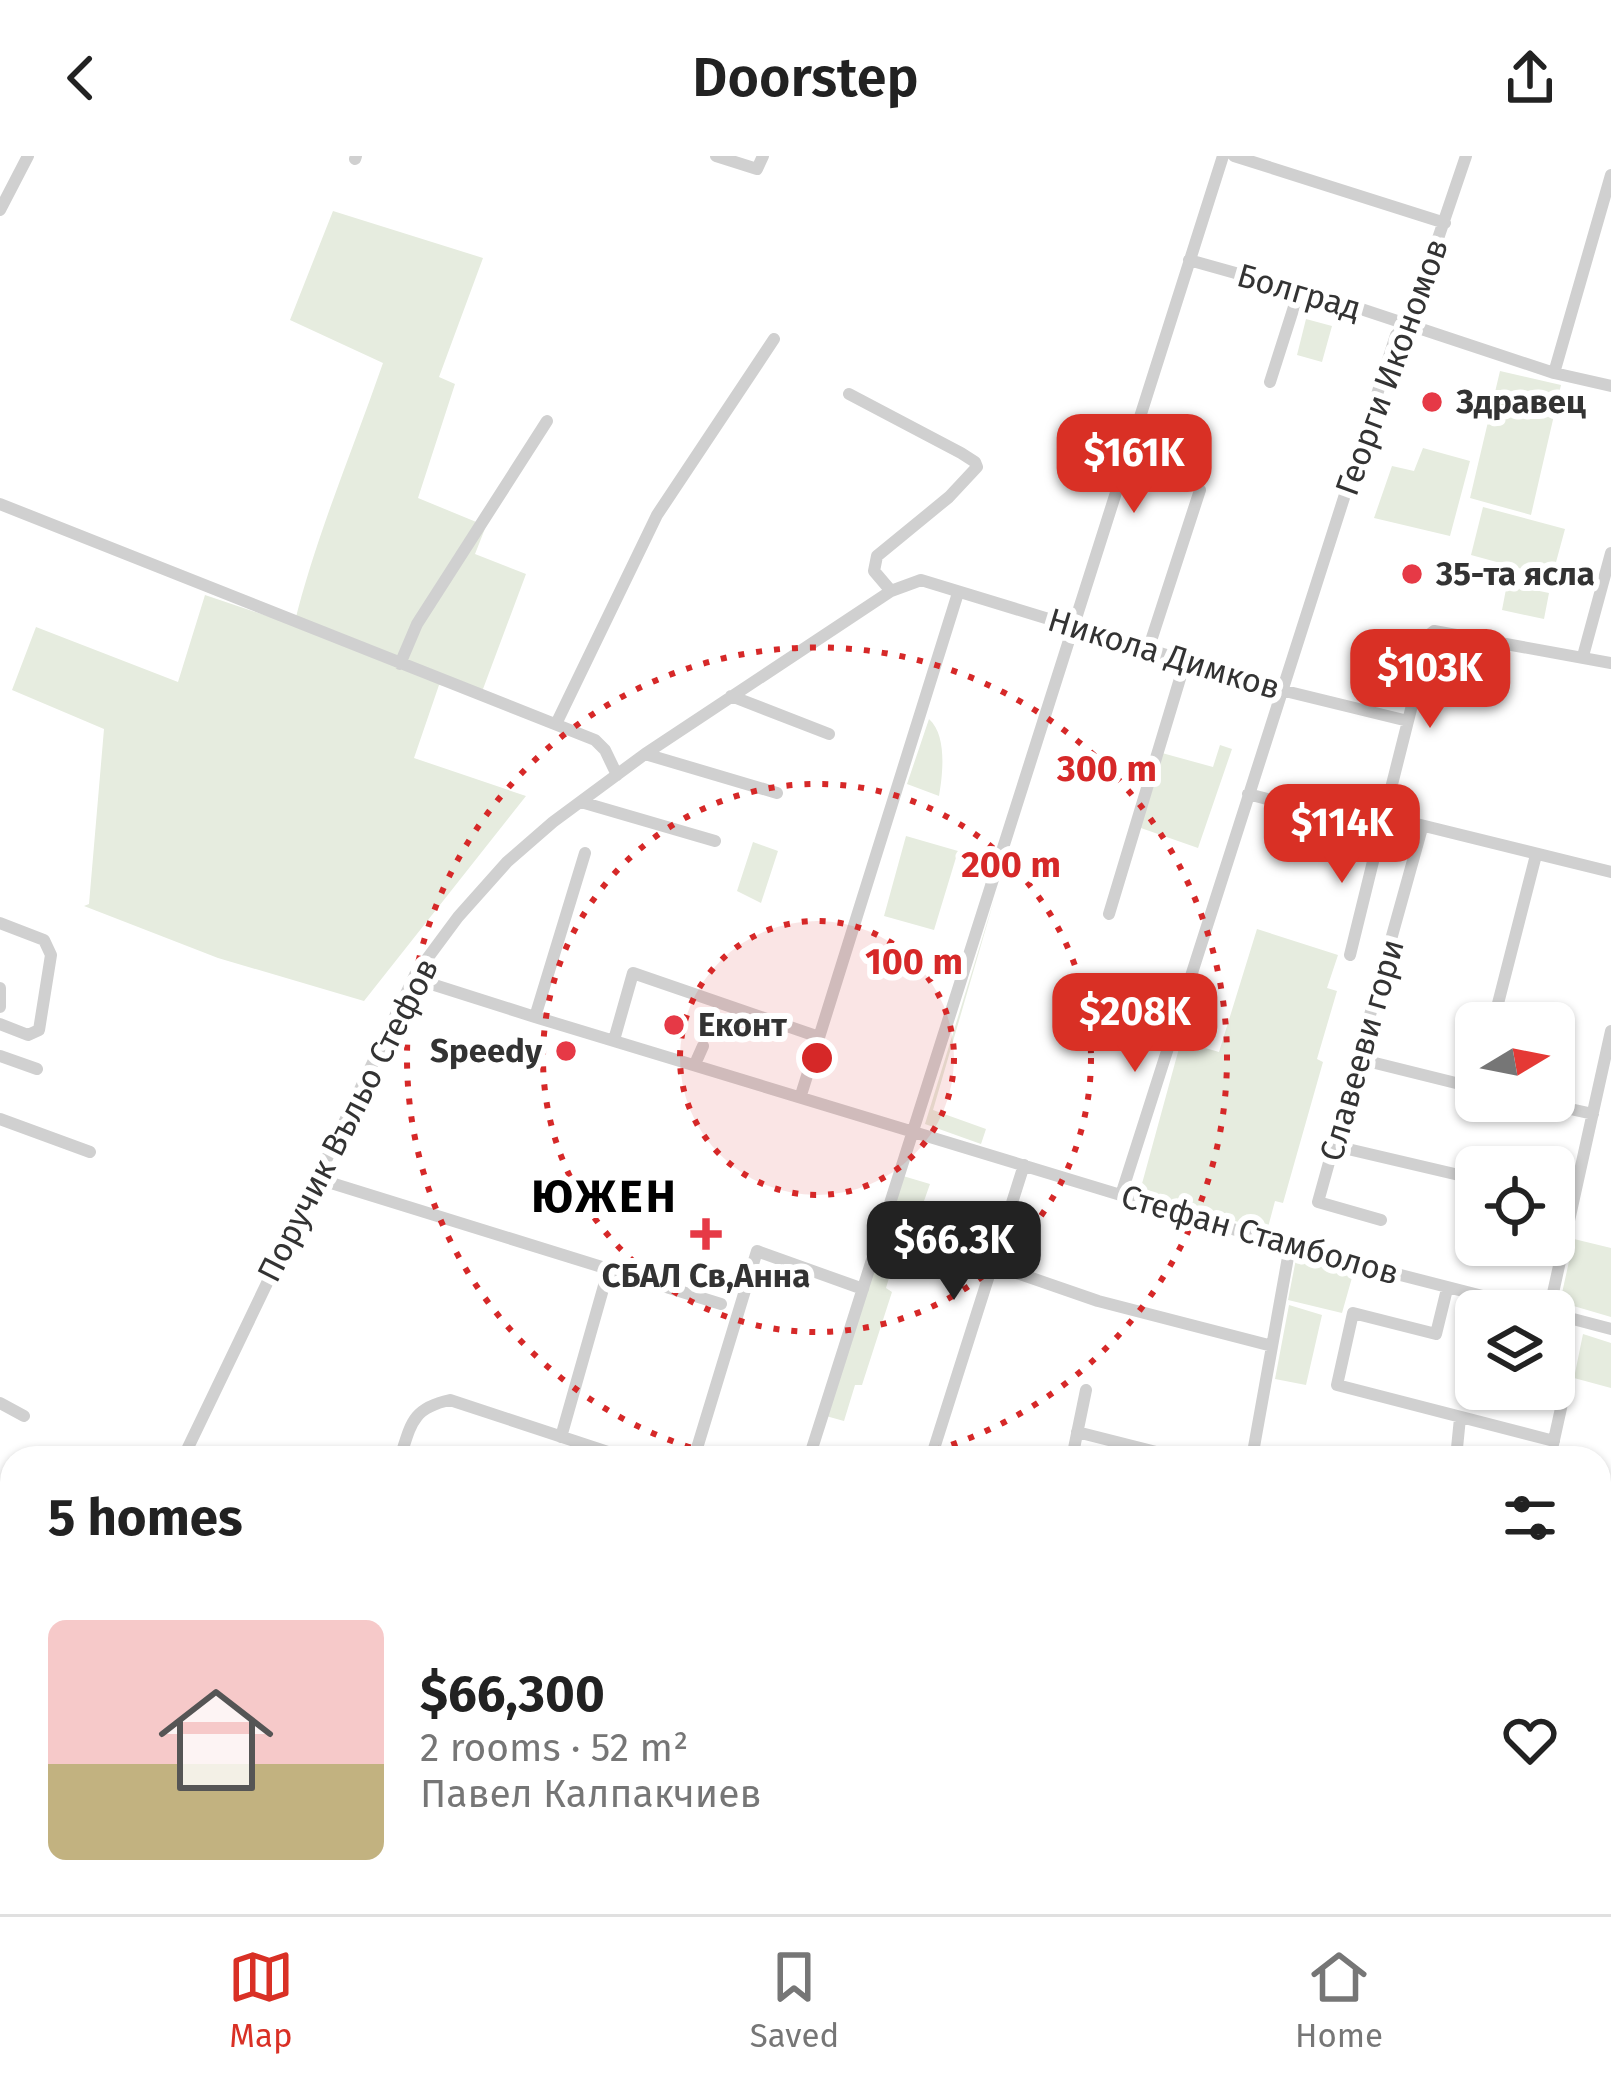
<!DOCTYPE html>
<meta charset="utf-8">
<style>
body{margin:0;font-family:"Fira Sans",sans-serif;background:#f2f2f2;color:#222;height:100vh;display:flex;flex-direction:column;font-size:45px;white-space:nowrap}
*{box-sizing:border-box;margin:0}
p{font-size:39px;color:#767676}
.icon{flex:none;width:66px;height:66px;fill:none;stroke:currentColor;stroke-width:2;stroke-linecap:round;stroke-linejoin:round}
.map{position:relative;flex:1;overflow:hidden}
.side{position:absolute;left:0px;top:1290px;width:1611px;height:468px;display:flex;flex-direction:column;background:#fff;border-radius:36px 36px 0 0;box-shadow:0 3px 9px #0004}
.side>*{flex:none}
.needle{width:78px;rotate:80deg}
.controls{position:absolute;left:1455px;top:846px;display:grid;gap:24px}
.controls a{display:grid;place-items:center;width:120px;height:120px;border-radius:18px;background:#fff;box-shadow:0 3px 9px #0004;font-size:60px}
.price{position:absolute;translate:-50% -102px;padding:0 27px;border-radius:24px;background:#d93025;color:#fff;font-size:39px;line-height:78px;filter:drop-shadow(0 3px 6px #0008)}
.price::after{content:'';position:absolute;left:50%;top:72px;width:36px;height:27px;margin-left:-18px;background:inherit;clip-path:polygon(0 0,100% 0,50% 100%)}
.price.current{background:#222;color:#fff}
ul{padding:0;list-style:none}
li{display:flex;align-items:center;gap:36px;height:300px;padding:0 48px}
li+li{border-top:3px solid #e0e0e0}
li span{display:grid;place-items:center;flex:none;width:336px;height:240px;border-radius:18px;color:#555}
li>.icon{margin-inline-start:auto}
span .icon{width:144px;height:144px;fill:#fffc;stroke-width:1}
li b{font-size:51px}
h2{display:flex;justify-content:space-between;align-items:center;height:144px;padding:0 48px;font-size:51px}
header{display:flex;justify-content:space-between;align-items:center;height:156px;padding:0 48px;background:#fff;font-size:54px;font-weight:600}
.dock{display:flex;justify-content:space-around;align-items:center;height:168px;border-top:3px solid #e0e0e0;background:#fff;font-size:33px;color:#767676}
.dock a{display:grid;justify-items:center;gap:6px}
.dock .current{color:#d93025}
.map>svg:first-child{display:block}
</style>
<header><svg class="icon" aria-label="back" viewBox="0 0 24 24"><path d="M15 5l-7 7 7 7"/></svg>Doorstep<svg class="icon" aria-label="share" viewBox="0 0 24 24"><path d="M12 15V3M7 8l5-5 5 5M5 13v7h14v-7"/></svg></header>
<div class="map">
<svg width="1611" height="1758" viewBox="0 0 1611 1758">
<rect width="100%" height="100%" fill="#fff"/>
<path fill="#e6ecdf" d="M333,55L483,102L439,221L455,228L418,342L486,370L475,398L526,418L483,533L439,529L414,602L526,640L364,845L218,802L84,750L89,748L104,573L12,534L36,471L178,526L205,439L294,469C316,379 353,294 383,207L290,164Z
M1306,163L1332,170L1322,206L1297,199Z
M1500,215L1561,229L1531,359L1470,342Z
M1423,292L1470,305L1450,380L1374,362L1392,310L1414,315Z
M1483,351L1565,373L1552,421L1471,399Z
M1507,428L1549,437L1544,463L1502,454Z
M929,563C947,579 943,617 939,640L907,628Z
M1220,589L1232,593L1198,692L1138,671L1162,597L1213,611Z
M906,680L958,695L934,774L884,760Z
M753,686L778,695L761,747L737,735Z
M995,741L933,954L986,973L981,988L925,968Z
M1257,773L1338,799L1327,832L1337,835L1317,903L1323,906L1283,1047L1275,1045L1267,1075L1140,1035L1181,885L1219,896Z
M903,1020L930,1028L906,1096L897,1095L886,1132L892,1136L862,1229H855L844,1265L826,1260Z
M1574,1083L1611,1092V1161L1560,1146Z
M1296,1103L1353,1118L1342,1157L1288,1144Z
M1289,1149L1322,1159L1306,1229L1275,1223Z
M1583,1178L1611,1187V1232L1574,1222Z"/>
<g fill="none" stroke-linecap="round" stroke-linejoin="round">
<path stroke="#d0d0d0" stroke-width="12" d="M716,0L757,13L763,0
M1234,0L1445,67
M355,3L356,0
M0,54L28,0
M1189,104L1346,148L1554,217L1611,230
M1554,217L1611,19
M1270,226L1299,135
M849,238L961,297L975,306L977,311L949,341L877,400L874,415L891,435
M0,348L595,584L605,594L617,619
M1148,494L1200,334
M1583,500L1611,397
M400,508L417,468L547,265
M731,540L829,578
M556,568L657,359L774,183
M645,598L777,637
M1248,638L1381,673L1384,660L1611,716
M581,646L715,685
M1384,660L1430,478L1434,475L1611,507
M1109,758L1185,506
M0,767L44,784L51,799L39,874L28,879L0,868
M1350,799L1381,673
M415,819L425,826L535,861L1295,1092L1541,1155
M0,832V851
M535,861L585,697
M1493,867L1536,699
M614,884L633,817L819,881
M0,900L37,913
M1359,903L1476,932
M695,908L703,890
M801,939L958,437
M1534,945L1593,958
M0,963L90,996
M1335,990L1476,1023
M315,1022L721,1148
M1121,1039L1396,179L1409,168L1466,0
M1554,1041L1573,1045
M1381,1064L1318,1046L1422,672
M991,1108L1098,1145L1272,1190
M1447,1133L1436,1178L1353,1157L1337,1229L1554,1285
M1549,1155L1611,875
M1554,1158L1611,1173
M0,1247L24,1260
M1077,1276L1180,1302
M561,1281L609,1112
M183,1302L415,819L458,761L507,706L553,666L645,598L891,435L921,424L1281,534L1408,565
M400,1302C411,1268 412,1252 450,1244L626,1302
M694,1302L757,1095L863,1133
M809,1302L1223,0
M931,1302L1024,1009
M1072,1302L1086,1234
M1252,1302L1290,1090
M1456,1302L1460,1262
M1550,1302L1565,1234
M0,1415L12,1417
M1599,1570L1611,1520
M1599,1634L1611,1583
M117,1746L120,1758
M902,1746L942,1758
M1157,1746L1204,1758
M1526,1746L1538,1749
M1590,1757L1596,1758
M665,1758L669,1746
M819,1758L822,1746
M983,1758L986,1746
M1264,1758L1267,1746
M1368,1758L1372,1746
M1490,1758L1493,1746
M1555,1758L1557,1746
M1570,1758L1572,1746"/>
</g>
<circle cx="817" cy="902" r="137" fill="#d62828" fill-opacity=".12"/>
<g fill="none" stroke="#d62828" stroke-width="6" stroke-dasharray="6 12">
<circle cx="817" cy="902" r="137"/>
<circle cx="817" cy="902" r="274"/>
<path d="M725 1301A410 410 0 1 1 909 1301"/>
</g>
<g fill="#e63946" stroke="#fff" stroke-width="4.5">
<circle cx="1432" cy="246" r="12"/>
<circle cx="1412" cy="418" r="12"/>
<circle cx="674" cy="869" r="12"/>
<circle cx="566" cy="895" r="12"/>
<path d="M700 1060h12v12h12v12h-12v12h-12v-12h-12v-12h12z"/>
</g>
<g text-anchor="middle" dominant-baseline="central" stroke-width="12" stroke-linejoin="round" paint-order="stroke">
<g font-size="33" fill="#333" stroke="#fff">
<text transform="translate(1299 136) rotate(16)">Болград</text>
<text transform="translate(1392 211) rotate(-70)">Георги Икономов</text>
<text transform="translate(1164 498) rotate(17)">Никола Димков</text>
<text transform="translate(1362 894) rotate(-74)">Славееви гори</text>
<text transform="translate(348 964) rotate(-63)">Поручик Въльо Стефов</text>
<text transform="translate(1260 1079) rotate(16)">Стефан Стамболов</text>
</g>
<g font-size="33" font-weight="bold" fill="#333" stroke="#fff" text-anchor="start">
<text x="1456" y="246">Здравец</text>
<text x="1436" y="418">35-та ясла</text>
<text x="698" y="869">Еконт</text>
<text x="542" y="895" text-anchor="end">Speedy</text>
<text x="706" y="1120" text-anchor="middle">СБАЛ Св,Анна</text>
</g>
<g font-size="45" font-weight="bold" letter-spacing="3" fill="#000" stroke="#fff">
<text x="605" y="1041">ЮЖЕН</text>
</g>
</g>
<circle cx="817" cy="902" r="18" fill="#d62828" stroke="#fff" stroke-width="6"/>
<g font-size="36" text-anchor="middle" font-weight="bold" fill="#d62828" stroke="#fff" stroke-width="12" stroke-linejoin="round" paint-order="stroke">
<text x="1107" y="625">300 m</text>
<text x="1011" y="721">200 m</text>
<text x="914" y="818">100 m</text>
</g>
</svg>
<div class="controls">
<a><svg class="needle" viewBox="-14 -14 28 28"><path d="M0-13l5 13h-10z" fill="#e53935"/><path d="M0 13l5-13h-10z" fill="#767676"/></svg></a>
<a><svg class="icon" aria-label="locate" viewBox="0 0 24 24"><circle cx="12" cy="12" r="6"/><path d="M12 2v4M12 18v4M2 12h4M18 12h4"/></svg></a>
<a><svg class="icon" aria-label="layers" viewBox="0 0 24 24"><path d="M12 4l9 5-9 5-9-5zM3 14l9 5 9-5"/></svg></a>
</div>
<b class="price" style="left:1134px;top:360px">$161K</b>
<b class="price" style="left:1430px;top:575px">$103K</b>
<b class="price" style="left:1342px;top:730px">$114K</b>
<b class="price" style="left:1135px;top:919px">$208K</b>
<b class="price current" style="left:954px;top:1147px">$66.3K</b>
<section class="side">
<h2>5 homes<svg class="icon" aria-label="filters" viewBox="0 0 24 24"><path d="M4 7h16M4 17h16"/><circle cx="9" cy="7" r="2"/><circle cx="15" cy="17" r="2"/></svg></h2>
<ul>
<li><span style="background:linear-gradient(#f6c9c9 60%,#c2b280 0)"><svg class="icon" aria-label="home" viewBox="0 0 24 24"><path d="M3 11l9-7 9 7M6 9v11h12V9"/></svg></span><div><b>$66,300</b><p>2 rooms · 52 m²</p><p>Павел Калпакчиев</p></div><svg class="icon" aria-label="heart" viewBox="0 0 24 24"><path d="M12 20l-8-8c-3-5 5-10 8-4 3-6 11-1 8 4z"/></svg></li>
</ul>
</section>
</div>
<nav class="dock">
<a class="current"><svg class="icon" aria-label="map" viewBox="0 0 24 24"><path d="M3 6l6-2 6 2 6-2v14l-6 2-6-2-6 2zM9 4v14M15 6v14"/></svg>Map</a>
<a><svg class="icon" aria-label="saved" viewBox="0 0 24 24"><path d="M7 4h10v16l-5-4-5 4z"/></svg>Saved</a>
<a><svg class="icon" aria-label="home" viewBox="0 0 24 24"><path d="M3 11l9-7 9 7M6 9v11h12V9"/></svg>Home</a>
</nav>
